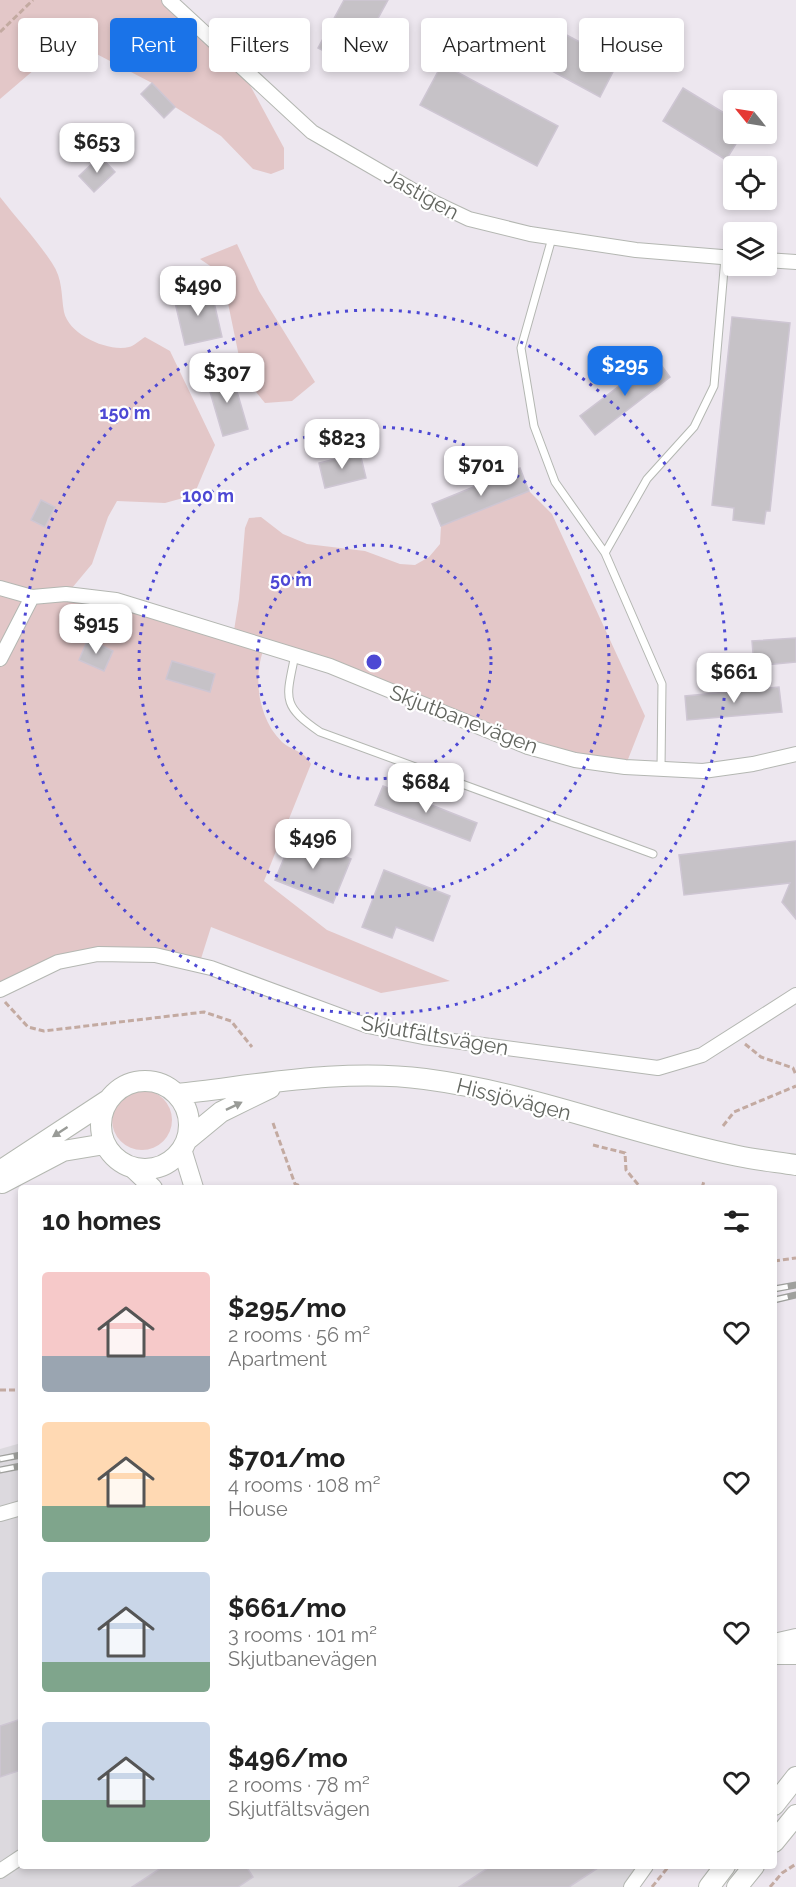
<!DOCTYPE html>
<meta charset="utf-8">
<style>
body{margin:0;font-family:Raleway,sans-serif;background:#f6f6f6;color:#222;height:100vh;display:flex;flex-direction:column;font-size:22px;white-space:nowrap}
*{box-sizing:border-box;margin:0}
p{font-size:20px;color:#767676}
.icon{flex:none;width:33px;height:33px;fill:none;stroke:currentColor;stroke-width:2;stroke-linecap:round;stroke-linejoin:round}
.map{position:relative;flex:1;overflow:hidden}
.drawer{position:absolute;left:18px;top:1185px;width:759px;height:684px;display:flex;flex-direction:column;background:#fff;border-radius:6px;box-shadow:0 3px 9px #0003}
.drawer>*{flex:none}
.top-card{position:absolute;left:18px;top:18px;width:760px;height:54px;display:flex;gap:12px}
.needle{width:39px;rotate:300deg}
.buttons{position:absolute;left:723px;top:90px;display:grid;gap:12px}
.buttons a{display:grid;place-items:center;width:54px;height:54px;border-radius:6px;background:#fff;box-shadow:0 3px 9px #0003;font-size:30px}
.price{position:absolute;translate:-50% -51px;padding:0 14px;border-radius:12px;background:#fff;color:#222;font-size:20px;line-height:39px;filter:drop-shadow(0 2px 3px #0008)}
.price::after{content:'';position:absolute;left:50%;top:36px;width:18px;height:14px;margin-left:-9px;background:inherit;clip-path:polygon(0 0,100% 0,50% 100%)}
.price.on{background:#1a73e8;color:#fff}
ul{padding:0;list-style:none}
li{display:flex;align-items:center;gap:18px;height:150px;padding:0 24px}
li span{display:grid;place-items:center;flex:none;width:168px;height:120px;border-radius:6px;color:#555}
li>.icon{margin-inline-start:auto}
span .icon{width:72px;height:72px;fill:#fffc;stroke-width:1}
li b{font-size:26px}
h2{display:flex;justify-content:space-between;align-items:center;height:72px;padding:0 24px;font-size:26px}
.pill{padding:0 21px;border-radius:6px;background:#fff;box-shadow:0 3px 9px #0003;font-size:21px;line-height:54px}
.pill.on{background:#1a73e8;color:#fff}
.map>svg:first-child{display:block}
</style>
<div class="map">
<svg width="796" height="1887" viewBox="0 0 796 1887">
<rect width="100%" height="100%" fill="#ede7ef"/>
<path fill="#dcd9de" d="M21,1443V1866H646L631,1887H0V1449Z"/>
<path fill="#e3c7c8" d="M0,0H170L238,63L284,148V169L271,174L253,169L221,136L175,107L152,83L89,50L62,46L0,99Z
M0,197C17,219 37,240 52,263C63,279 61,295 64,312C69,335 108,352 129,347C134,346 140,340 145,337L170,351L215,445L194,495L165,503L117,501L108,517L92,564L67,594L116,600L232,643L239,599L245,528L249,518L261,517L283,534L307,544L365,551L400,564L415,565L429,557L440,544L441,526L529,491L552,514L645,716L625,767L575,760L265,646C252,676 258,719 282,742C292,751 304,750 311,764L264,881L327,930L450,981L381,993L211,927L199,965L98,954L0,990Z
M237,244L259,291L315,382L292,401L265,403L243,376L222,274L200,259Z
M112 1120a30 30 0 1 1 60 0a30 30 0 1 1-60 0Z"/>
<path fill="#c6c2c7" stroke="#cec6d3" stroke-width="1.5" d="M344,0H388L352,66L318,48Z
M557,30L618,62L600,97L539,64Z
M442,64L558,126L537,166L420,105Z
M152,83L175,107L164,118L141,94Z
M683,88L734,119V134H742L726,160L663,121Z
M100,156L115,172L94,192L79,176Z
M211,289L222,337L185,345L174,298Z
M732,317L790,323L770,511H766L764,524L733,520L734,508L712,505Z
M656,358L670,377L595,435L580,416Z
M231,371L248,429L223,436L206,378Z
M360,453L366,478L325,488L319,463Z
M520,468L529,491L441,526L432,504Z
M41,500L55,507L45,527L31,520Z
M796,638V662L754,666L752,641Z
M88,639L113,651L104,671L79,660Z
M172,661L215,674L210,692L166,679Z
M779,687L782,712L687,720L685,696Z
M383,786L477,823L470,841L375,805Z
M293,836L351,859L333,903L275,880Z
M796,841V919L782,902L790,883L684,895L679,855Z
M384,870L450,896L433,941L396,927L392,938L362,927Z
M21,1719V1770L0,1777V1726Z
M164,1866H246L253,1877L238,1887H132Z
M491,1866H601L569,1887H459Z"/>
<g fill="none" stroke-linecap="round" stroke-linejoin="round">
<defs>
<path id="service" d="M552,238L521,348L534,426L555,482L605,553L662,684L661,768
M605,553L647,479L694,427L714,386L725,258
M295,655C286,699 281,705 320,732L653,854"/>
<path id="minor" d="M169,0L312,132L433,202L469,219L530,234L636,250L734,258
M766,260L796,262
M0,588L32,597L66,594L116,600L330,666L528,747L575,760L625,767L703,771L753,764L796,754
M0,659L32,597
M0,990L58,962L98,954L155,955L211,968L368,1026L423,1037L658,1068L702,1055L796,995
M0,1514L21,1508
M0,1871L21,1857
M631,1887L646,1866"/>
<path id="tertiary" d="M182,1149L194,1188
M130,1166L153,1188
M774,1643L796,1638
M774,1655H796"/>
<path id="secondary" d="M101 1125a44 44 0 1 1 88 0a44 44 0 1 1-88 0Z
M177,1094C259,1085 343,1068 425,1079C532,1093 633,1135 738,1156C757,1160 777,1162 796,1165
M187,1140L221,1112L270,1088
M0,1171L108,1100
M2,1183L63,1151L105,1144
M774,1805L796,1777
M774,1842L796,1815
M709,1887L725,1866
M737,1887L754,1866"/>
</defs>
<use href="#service" stroke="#b4b7b2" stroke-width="9"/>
<use href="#minor" stroke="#b4b7b2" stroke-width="16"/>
<use href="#tertiary" stroke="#b4b7b2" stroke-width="20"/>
<use href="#secondary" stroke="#b4b8b1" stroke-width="22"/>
<path stroke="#c3aaa1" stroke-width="3" stroke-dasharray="6 3" stroke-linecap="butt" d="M0,32L33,0
M5,1002L28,1027L44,1031L204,1012L231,1021L252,1047
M745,1044L761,1057L793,1068L796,1075
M273,1123L295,1184L306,1188
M723,1126L734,1112L796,1086
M593,1145L625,1153L626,1170L641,1188
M702,1188L704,1181
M774,1261L796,1258
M0,1390H21
M652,1887L669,1866
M770,1887L782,1873L796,1864"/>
<use href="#service" stroke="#fff" stroke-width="7"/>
<use href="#minor" stroke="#fff" stroke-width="14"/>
<use href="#tertiary" stroke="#fff" stroke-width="18"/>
<use href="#secondary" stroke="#fff" stroke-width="20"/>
<defs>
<path id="rail" d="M774,1289L796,1285
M774,1300L796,1295
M0,1459L21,1455
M0,1470L21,1466"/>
</defs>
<use href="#rail" stroke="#9fa09d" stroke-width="7"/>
<use href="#rail" stroke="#fff" stroke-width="4.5" stroke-dasharray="14" stroke-linecap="butt"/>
</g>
<defs><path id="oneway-solid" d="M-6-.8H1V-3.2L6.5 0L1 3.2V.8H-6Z" transform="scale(1.5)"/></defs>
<g fill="#999b97">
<use href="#oneway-solid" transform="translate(234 1106) rotate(-26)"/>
<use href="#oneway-solid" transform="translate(60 1132) rotate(147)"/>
</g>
<g fill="none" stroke="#4d48d4" stroke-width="3" stroke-dasharray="3 6">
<circle cx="374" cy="662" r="117"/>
<circle cx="374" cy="662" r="235"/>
<circle cx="374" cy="662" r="352"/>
</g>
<g text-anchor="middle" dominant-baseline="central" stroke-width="4.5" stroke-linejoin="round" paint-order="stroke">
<g font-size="21" fill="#62655f" stroke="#fff">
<text transform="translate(422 194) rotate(29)">Jastigen</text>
<text transform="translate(464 719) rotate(21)">Skjutbanevägen</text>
<text transform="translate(435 1035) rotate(10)">Skjutfältsvägen</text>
<text transform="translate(514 1099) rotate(14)">Hissjövägen</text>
</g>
</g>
<circle cx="374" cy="662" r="9" fill="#4d48d4" stroke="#fff" stroke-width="3"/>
<g font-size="18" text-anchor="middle" font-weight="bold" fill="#4d48d4" stroke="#fff" stroke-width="4.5" stroke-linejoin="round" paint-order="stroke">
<text x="125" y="419">150 m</text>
<text x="208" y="502">100 m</text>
<text x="291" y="586">50 m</text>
</g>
</svg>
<div class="buttons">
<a><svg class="needle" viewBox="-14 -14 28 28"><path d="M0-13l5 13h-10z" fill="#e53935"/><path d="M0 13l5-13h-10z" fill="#767676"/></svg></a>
<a><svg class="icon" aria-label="locate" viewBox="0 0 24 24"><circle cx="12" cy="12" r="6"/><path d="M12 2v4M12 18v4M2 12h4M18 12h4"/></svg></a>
<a><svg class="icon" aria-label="layers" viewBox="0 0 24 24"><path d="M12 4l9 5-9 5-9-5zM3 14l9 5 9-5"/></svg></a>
</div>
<b class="price" style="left:97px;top:174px">$653</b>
<b class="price" style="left:198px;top:317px">$490</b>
<b class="price on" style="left:625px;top:397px">$295</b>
<b class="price" style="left:227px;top:404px">$307</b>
<b class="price" style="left:342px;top:470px">$823</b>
<b class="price" style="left:481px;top:497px">$701</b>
<b class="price" style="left:96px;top:655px">$915</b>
<b class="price" style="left:734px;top:704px">$661</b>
<b class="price" style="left:426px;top:814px">$684</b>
<b class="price" style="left:313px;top:870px">$496</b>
<div class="top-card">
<a class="pill">Buy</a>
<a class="pill on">Rent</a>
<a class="pill">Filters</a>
<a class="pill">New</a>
<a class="pill">Apartment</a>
<a class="pill">House</a>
</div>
<section class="drawer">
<h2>10 homes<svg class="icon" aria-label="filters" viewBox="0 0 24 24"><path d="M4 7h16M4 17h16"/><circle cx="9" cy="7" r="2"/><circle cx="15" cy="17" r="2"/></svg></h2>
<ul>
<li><span style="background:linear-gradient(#f6c9c9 70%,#9aa5b1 0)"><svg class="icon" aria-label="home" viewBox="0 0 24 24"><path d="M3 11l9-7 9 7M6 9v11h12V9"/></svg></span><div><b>$295/mo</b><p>2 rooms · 56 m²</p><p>Apartment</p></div><svg class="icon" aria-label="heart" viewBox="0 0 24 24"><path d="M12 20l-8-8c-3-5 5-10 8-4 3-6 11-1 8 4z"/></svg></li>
<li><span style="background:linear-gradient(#ffd9b3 70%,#7fa58c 0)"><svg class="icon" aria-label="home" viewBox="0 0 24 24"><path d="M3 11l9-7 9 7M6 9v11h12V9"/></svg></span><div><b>$701/mo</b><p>4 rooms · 108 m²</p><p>House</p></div><svg class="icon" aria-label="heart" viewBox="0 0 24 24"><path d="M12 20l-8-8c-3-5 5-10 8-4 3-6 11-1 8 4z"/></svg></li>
<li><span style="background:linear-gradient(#c9d6e8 75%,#7fa58c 0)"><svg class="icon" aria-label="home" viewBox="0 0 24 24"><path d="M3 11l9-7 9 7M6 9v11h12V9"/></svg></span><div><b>$661/mo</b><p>3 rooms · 101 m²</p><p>Skjutbanevägen</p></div><svg class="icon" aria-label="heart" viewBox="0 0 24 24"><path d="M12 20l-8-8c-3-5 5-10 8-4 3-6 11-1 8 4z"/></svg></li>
<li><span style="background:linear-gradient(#c9d6e8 65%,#7fa58c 0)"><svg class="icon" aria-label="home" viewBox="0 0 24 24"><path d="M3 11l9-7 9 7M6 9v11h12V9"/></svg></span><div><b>$496/mo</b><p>2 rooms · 78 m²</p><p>Skjutfältsvägen</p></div><svg class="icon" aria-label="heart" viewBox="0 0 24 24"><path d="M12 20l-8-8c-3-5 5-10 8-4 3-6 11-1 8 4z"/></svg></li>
</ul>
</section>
</div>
